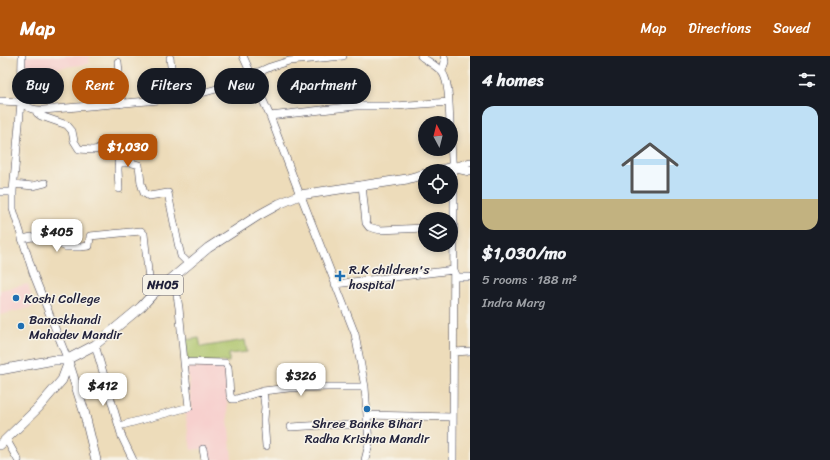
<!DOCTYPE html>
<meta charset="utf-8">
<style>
body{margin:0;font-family:Sriracha,sans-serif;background:#20242c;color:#f1f3f6;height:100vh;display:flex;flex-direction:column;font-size:15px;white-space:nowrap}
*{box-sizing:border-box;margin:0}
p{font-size:13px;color:#9ea1a6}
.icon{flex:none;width:22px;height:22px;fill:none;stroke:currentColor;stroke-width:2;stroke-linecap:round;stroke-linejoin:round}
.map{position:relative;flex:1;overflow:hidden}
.sheet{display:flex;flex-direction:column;background:#171b24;width:360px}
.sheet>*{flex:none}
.banner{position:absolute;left:12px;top:12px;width:380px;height:36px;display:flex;gap:8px}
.needle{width:26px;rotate:353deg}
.tools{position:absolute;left:418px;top:60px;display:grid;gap:8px}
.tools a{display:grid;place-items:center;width:40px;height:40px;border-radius:50%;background:#171b24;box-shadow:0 2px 6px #0003;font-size:20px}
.price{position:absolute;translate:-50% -34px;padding:0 9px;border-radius:8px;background:#fff;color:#222;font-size:13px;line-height:26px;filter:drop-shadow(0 1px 2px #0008)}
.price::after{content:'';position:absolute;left:50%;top:24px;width:12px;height:9px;margin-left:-6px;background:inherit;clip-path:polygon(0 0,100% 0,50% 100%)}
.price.current{background:#b45309;color:#fff}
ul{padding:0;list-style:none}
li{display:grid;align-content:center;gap:8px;height:212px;padding:0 12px}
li+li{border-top:1px solid #363941}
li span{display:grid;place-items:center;height:124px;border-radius:12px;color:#555}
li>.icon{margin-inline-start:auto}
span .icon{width:72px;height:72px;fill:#fffc;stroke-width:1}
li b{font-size:17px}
h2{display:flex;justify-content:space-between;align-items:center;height:48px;padding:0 12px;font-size:17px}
.tag{padding:0 14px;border-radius:18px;background:#171b24;box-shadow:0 2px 6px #0003;font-size:14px;line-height:36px}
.tag.current{background:#b45309;color:#fff}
header{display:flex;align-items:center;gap:24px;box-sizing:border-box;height:56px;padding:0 20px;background:#b45309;color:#fff}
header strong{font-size:19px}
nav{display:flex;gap:22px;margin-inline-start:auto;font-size:14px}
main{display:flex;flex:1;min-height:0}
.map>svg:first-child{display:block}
</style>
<header>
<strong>Map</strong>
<nav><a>Map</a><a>Directions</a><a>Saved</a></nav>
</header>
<main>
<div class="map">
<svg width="470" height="404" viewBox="0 0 470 404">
<rect width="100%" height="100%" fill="#f7f3e8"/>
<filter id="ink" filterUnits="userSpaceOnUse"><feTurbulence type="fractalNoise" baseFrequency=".025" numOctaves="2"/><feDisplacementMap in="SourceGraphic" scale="8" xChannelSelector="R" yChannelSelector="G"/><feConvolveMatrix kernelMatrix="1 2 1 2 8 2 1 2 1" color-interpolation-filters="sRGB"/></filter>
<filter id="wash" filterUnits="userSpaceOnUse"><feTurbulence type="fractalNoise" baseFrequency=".012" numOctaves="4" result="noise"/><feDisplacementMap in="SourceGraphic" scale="16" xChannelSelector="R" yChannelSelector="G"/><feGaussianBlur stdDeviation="0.9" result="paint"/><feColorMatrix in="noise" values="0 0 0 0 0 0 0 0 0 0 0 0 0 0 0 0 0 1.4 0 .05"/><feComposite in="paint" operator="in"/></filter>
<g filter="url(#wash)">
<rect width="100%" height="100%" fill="#eddcba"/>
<path fill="#f7d0ce" d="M25,0H89L90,8L32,15L31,11H25Z
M28,228L34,251L0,259V234Z
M187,311H225L228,361L232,404H208L207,392L191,394L185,356L192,353Z"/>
<path fill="#acc368" stroke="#677252" d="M199,282L201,291L245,284L247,296L229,298V306L187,305L185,284Z"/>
</g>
<g filter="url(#ink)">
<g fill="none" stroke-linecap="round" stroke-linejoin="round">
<defs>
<path id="minor" d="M22,0L21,46L13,135V153L33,217L67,302
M243,0L270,60L300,139L303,145L355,278L365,331L369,388L365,404
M421,0C427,5 435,9 441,15C450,23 449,55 450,67
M170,2L175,42
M118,6L122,48
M442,15L445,6L444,0
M0,45L21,46C28,53 34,54 43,54L171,43L202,37L227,30L270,11L289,5L343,0
M36,54L37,57L41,60L67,69L72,75L74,85L79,93L93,94L106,92L119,91L118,114L119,133
M270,60L356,50H396L449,46
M451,85L454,139L453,404
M118,107H132L139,109L141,127L144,137L149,140L168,137L178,187L181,200L189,208
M453,111L470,106
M14,128L33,130L45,127
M362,129L366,167L369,171L380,174L425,172
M0,136H11L13,135
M22,183L32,181L49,183L66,191H80L89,190L90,180L141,175L144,178L148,215L152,239
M173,221L175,226L179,252L184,306L225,307L228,311L230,339L232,343H236L263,335L289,332L328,331H365
M335,228L454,214L457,221H470
M95,289L122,381L133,404
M454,296L470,295
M263,335L265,351L264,364L266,390
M367,359L453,361
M119,370L189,351L184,306
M291,371L324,369H368
M6,383L18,404
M203,393L205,404"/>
<path id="major" d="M436,115L452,111L470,115
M70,302L95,289L141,251L152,239L208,192L259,159L279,148L300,139L407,123L425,118
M69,308L84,355L96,404
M0,314L54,304H65
M0,389L38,352L62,324L68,308"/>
</defs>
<use href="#minor" stroke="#403e4e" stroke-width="8"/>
<use href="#major" stroke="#403e4e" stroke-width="10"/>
<use href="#minor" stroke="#fff" stroke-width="7"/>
<use href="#major" stroke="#fff" stroke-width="9"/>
</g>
</g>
<g fill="#1f6fb2" stroke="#f7f3e8" stroke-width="1.5">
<path d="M338 214h4v4h4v4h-4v4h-4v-4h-4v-4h4z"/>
<circle cx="16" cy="242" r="4"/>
<circle cx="21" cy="270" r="4"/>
<circle cx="367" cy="353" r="4"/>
</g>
<g text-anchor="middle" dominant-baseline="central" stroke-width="3" stroke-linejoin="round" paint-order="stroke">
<rect fill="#f7f3e8" stroke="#62616f" stroke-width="1" x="143" y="219" width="40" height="20" rx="3"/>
<g font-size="12" font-weight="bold" fill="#22223b">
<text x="163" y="229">NH05</text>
</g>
<g font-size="13" fill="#22223b" stroke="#f7f3e8" text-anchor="start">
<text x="349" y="213">R.K children's<tspan x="349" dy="15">hospital</tspan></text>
<text x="24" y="242">Koshi College</text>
<text x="29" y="263">Banaskhandi<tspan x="29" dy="15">Mahadev Mandir</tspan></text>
<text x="367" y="367" text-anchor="middle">Shree Banke Bihari<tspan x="367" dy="15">Radha Krishna Mandir</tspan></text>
</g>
</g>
</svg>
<div class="tools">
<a><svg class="needle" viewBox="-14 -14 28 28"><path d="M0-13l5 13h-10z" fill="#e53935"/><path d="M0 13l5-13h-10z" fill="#9ea1a6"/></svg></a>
<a><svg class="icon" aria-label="locate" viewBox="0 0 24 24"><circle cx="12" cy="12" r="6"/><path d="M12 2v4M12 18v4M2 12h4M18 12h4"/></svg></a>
<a><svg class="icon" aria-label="layers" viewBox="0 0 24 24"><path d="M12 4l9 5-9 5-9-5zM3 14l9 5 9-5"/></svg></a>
</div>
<b class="price current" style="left:128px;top:112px">$1,030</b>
<b class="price" style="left:57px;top:197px">$405</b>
<b class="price" style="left:301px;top:341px">$326</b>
<b class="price" style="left:103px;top:351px">$412</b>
<div class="banner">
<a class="tag">Buy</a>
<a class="tag current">Rent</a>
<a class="tag">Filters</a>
<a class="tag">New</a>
<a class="tag">Apartment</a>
</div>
</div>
<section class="sheet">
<h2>4 homes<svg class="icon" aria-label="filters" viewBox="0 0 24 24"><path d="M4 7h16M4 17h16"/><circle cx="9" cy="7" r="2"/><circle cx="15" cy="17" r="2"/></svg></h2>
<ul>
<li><span style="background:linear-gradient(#bfe0f5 75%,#c2b280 0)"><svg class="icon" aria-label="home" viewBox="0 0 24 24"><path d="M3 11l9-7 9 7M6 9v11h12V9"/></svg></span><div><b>$1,030/mo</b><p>5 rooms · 188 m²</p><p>Indra Marg</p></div></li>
</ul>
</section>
</main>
